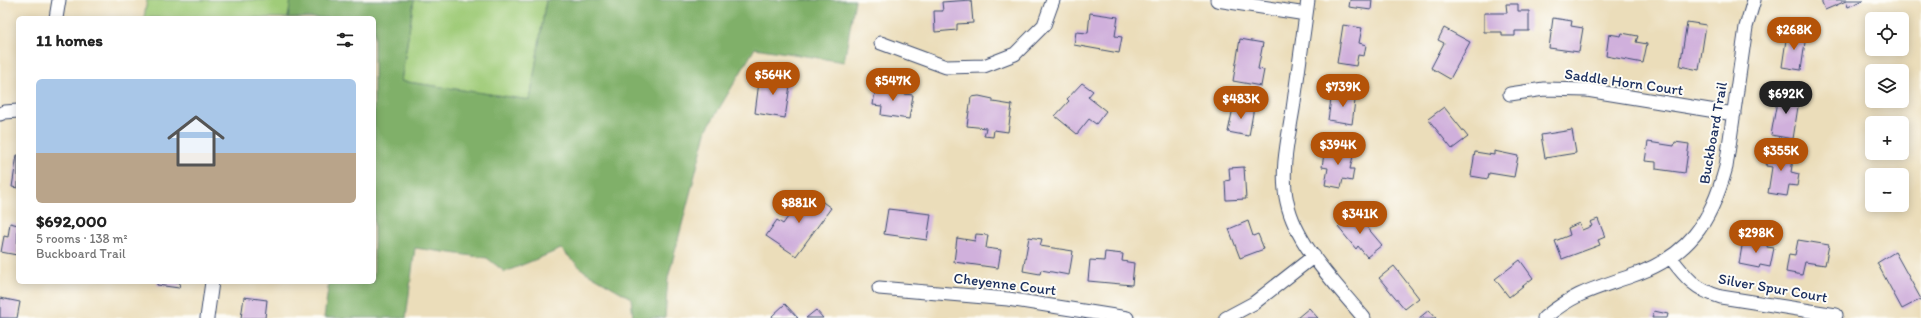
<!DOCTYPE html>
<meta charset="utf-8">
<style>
body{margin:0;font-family:Itim,sans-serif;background:#f6f6f6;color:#222;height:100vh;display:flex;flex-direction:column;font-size:15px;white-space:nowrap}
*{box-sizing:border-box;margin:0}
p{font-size:13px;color:#767676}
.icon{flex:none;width:22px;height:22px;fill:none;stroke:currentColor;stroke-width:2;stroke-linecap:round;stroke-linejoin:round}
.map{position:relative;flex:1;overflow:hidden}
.sheet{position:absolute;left:16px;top:16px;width:360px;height:268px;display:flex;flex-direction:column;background:#fff;border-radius:6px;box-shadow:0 2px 10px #0003}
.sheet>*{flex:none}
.controls{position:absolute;left:1865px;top:12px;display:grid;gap:8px}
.controls a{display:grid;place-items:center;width:44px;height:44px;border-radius:6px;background:#fff;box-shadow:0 2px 10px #0003;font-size:20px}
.price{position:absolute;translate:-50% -34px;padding:0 9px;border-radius:14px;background:#b45309;color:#fff;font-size:13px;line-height:26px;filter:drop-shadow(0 1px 2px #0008)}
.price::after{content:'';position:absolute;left:50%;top:24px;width:12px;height:9px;margin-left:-6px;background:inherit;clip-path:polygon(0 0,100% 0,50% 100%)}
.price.on{background:#222;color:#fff}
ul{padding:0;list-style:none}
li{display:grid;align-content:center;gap:8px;height:212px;padding:0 20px}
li+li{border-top:1px solid #e0e0e0}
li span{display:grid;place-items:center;height:124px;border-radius:6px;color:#555}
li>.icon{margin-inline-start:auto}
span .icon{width:72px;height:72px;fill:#fffc;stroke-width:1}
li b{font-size:17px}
h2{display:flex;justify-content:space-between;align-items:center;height:48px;padding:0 20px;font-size:17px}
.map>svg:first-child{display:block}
</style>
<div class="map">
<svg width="1921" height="318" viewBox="0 0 1921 318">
<rect width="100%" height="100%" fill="#fdfcf7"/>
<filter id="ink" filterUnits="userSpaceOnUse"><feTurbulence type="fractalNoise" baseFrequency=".025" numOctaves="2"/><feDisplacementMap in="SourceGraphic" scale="8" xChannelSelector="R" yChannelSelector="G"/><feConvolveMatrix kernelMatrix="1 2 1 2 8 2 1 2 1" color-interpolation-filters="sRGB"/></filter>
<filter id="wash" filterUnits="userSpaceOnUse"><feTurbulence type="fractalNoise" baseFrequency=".012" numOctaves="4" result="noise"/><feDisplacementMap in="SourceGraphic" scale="16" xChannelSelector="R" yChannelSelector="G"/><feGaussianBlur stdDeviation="0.9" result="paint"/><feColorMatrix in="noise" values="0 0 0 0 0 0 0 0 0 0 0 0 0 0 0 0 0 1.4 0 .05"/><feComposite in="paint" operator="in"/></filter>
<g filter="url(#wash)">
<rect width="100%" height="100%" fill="#ebddba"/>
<path fill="#a0cc79" stroke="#5e7e6c" d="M147,0H291L288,18H144Z
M414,0H546L530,100L401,81Z"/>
<path fill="#80b069" stroke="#4e7064" d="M291,0H414L401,81L530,100L546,0H855L844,62L755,48L707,129L668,278L665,318H633L631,298L584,271L561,249L505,272L487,258L415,248L406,318H324L329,282H374V18H288Z"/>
<g id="blocks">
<path fill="#d0b0dc" d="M971,0L973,23L957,24V30L935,32L934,11H943L942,2Z
M1350,0H1372L1371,10L1349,7Z
M1821,0H1864L1848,7L1846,1L1825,10Z
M1506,4H1518V11H1529V31H1515V36H1502V32H1484V13H1507Z
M1090,13L1118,17L1115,36L1122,37L1119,53L1074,45L1076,32L1088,33Z
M1553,18L1572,21L1571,26L1583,28L1579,52L1549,48Z
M1687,22L1706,25L1699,70L1680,66Z
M1343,25L1362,28L1359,43L1366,45L1364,56L1358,55L1356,66L1337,63Z
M1444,28L1470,42L1450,79L1431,68L1444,43L1438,40Z
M1622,33L1638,36L1636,42L1647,44L1643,63L1606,56L1609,34L1621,36Z
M1787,33L1806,35L1801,70L1782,67Z
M1240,39L1263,43L1258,69L1264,70L1261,86L1233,81Z
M760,74L791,79L785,118L755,113Z
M1082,83L1093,91L1088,97L1106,111L1096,124L1089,119L1077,134L1055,116L1069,101L1067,99Z
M876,85L897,88L896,93L913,95L909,119L881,115L882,106L873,105Z
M1779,90L1800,94L1793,139L1771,135Z
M1337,91L1356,93L1352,124L1328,120L1331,99L1335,100Z
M979,96L993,99V102L1012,105L1008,132L994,130L993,137L984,136L986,128L967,126L971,97Z
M1234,103L1254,107L1249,136L1228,132Z
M1444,107L1468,137L1452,149L1428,119Z
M1572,130L1576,153L1545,158L1541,135Z
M1648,142L1674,146L1675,142L1689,144L1685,173L1656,169V162L1645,161Z
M1325,147L1354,152L1350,169H1354L1352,181L1343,179L1341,188L1325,185L1328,168L1322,167Z
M1769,149L1794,153L1791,172L1799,174L1797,186L1789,185L1787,196L1768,193L1772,167L1766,166Z
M1494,151L1518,156L1514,177L1489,173L1488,179L1471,176L1475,152L1494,155Z
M17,155H18V188L12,187Z
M1244,167L1246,199L1226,200L1225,181L1230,180L1229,168Z
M809,192L831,208L796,256L766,236L777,220L783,224L793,210L790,207L797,197L803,201Z
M888,209L931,214L927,240L884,234Z
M1355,213L1382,245L1367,257L1358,246L1356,249L1338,227Z
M1598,219L1605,237L1598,240L1600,245L1562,259L1555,241L1570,235L1568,228L1579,223L1582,230L1592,226L1590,222Z
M1248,221L1253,236L1258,234L1264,249L1240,258L1229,229Z
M10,223L18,225L17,255L1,252L4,236L8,237Z
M976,234L988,235L986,248L1001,250L998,268L954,262L957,238L975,241Z
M1029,237L1042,239L1040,246L1073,251L1069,275L1041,270L1040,274L1023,271Z
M1757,239L1768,241L1767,247L1774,248L1770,267L1760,265L1759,268L1739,264L1743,240L1756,242Z
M1798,240L1829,245L1825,265L1805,262L1802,275L1786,272L1789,254L1795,255Z
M1105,252L1123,254L1122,261L1134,263L1132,285L1088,281L1090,260L1104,261Z
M1895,252L1921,299L1902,309L1877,263Z
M1520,260L1533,278L1509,297L1495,279Z
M1394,266L1419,298L1405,309L1379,278Z
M157,282H180L179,288L157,285Z
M244,297L267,300L265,318H241Z
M0,298L20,302L17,318H0Z
M785,304L798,318H773L772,316Z
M1309,308L1318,318H1297Z
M816,310L823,318H806Z
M1429,310L1436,318H1419Z
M1654,311L1668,314L1667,318H1652Z"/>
</g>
</g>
<g filter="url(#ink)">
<use href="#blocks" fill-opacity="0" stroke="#3a496c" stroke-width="1"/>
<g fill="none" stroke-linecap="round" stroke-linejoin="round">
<defs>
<path id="street" d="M1217,0L1306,14
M1308,0C1303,36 1298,72 1293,109C1288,139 1280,172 1287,202C1296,245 1337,285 1364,318
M56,18L59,0
M881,43L946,67L984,66L1015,54L1044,25L1053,0
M1510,94L1544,89L1587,90L1734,114
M0,114L5,112L18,111
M1671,258C1686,278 1696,290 1721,297L1836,315
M879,288L1008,299L1127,318
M207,318L212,282
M1226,318L1254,303L1314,256
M1544,318C1576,292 1594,289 1631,276C1688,257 1711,223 1726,167L1746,27L1754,0"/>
</defs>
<use href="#street" stroke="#3a496c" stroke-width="15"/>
<use href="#street" stroke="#fff" stroke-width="13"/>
</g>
</g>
<g text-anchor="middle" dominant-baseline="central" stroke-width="4" stroke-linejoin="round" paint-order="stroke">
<g font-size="15" fill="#1b2f5e" stroke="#fdfcf7">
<text transform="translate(1624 82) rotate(8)">Saddle Horn Court</text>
<text transform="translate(1713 133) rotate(-80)">Buckboard Trail</text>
<text transform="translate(1005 284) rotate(7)">Cheyenne Court</text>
<text transform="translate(1773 288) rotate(10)">Silver Spur Court</text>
</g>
</g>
</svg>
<div class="controls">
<a><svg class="icon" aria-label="locate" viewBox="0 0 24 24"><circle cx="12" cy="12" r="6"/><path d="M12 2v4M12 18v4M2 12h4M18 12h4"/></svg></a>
<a><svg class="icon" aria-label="layers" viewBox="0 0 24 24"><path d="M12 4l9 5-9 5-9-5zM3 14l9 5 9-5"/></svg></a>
<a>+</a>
<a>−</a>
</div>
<b class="price" style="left:1794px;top:51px">$268K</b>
<b class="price" style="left:773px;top:96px">$564K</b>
<b class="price" style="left:893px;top:102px">$547K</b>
<b class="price" style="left:1343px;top:108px">$739K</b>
<b class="price on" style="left:1786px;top:115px">$692K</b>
<b class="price" style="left:1241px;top:120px">$483K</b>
<b class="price" style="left:1338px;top:166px">$394K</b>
<b class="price" style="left:1781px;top:172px">$355K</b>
<b class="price" style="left:799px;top:224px">$881K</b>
<b class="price" style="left:1360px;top:235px">$341K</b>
<b class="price" style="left:1756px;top:254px">$298K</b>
<section class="sheet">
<h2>11 homes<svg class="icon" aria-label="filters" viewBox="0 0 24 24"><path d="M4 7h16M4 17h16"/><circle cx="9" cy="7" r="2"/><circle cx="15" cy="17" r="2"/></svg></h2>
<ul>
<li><span style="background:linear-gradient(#a9c7e8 60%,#b9a48a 0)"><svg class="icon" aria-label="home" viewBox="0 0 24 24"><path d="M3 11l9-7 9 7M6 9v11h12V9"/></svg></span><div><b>$692,000</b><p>5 rooms · 138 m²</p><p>Buckboard Trail</p></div></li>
</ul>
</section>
</div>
